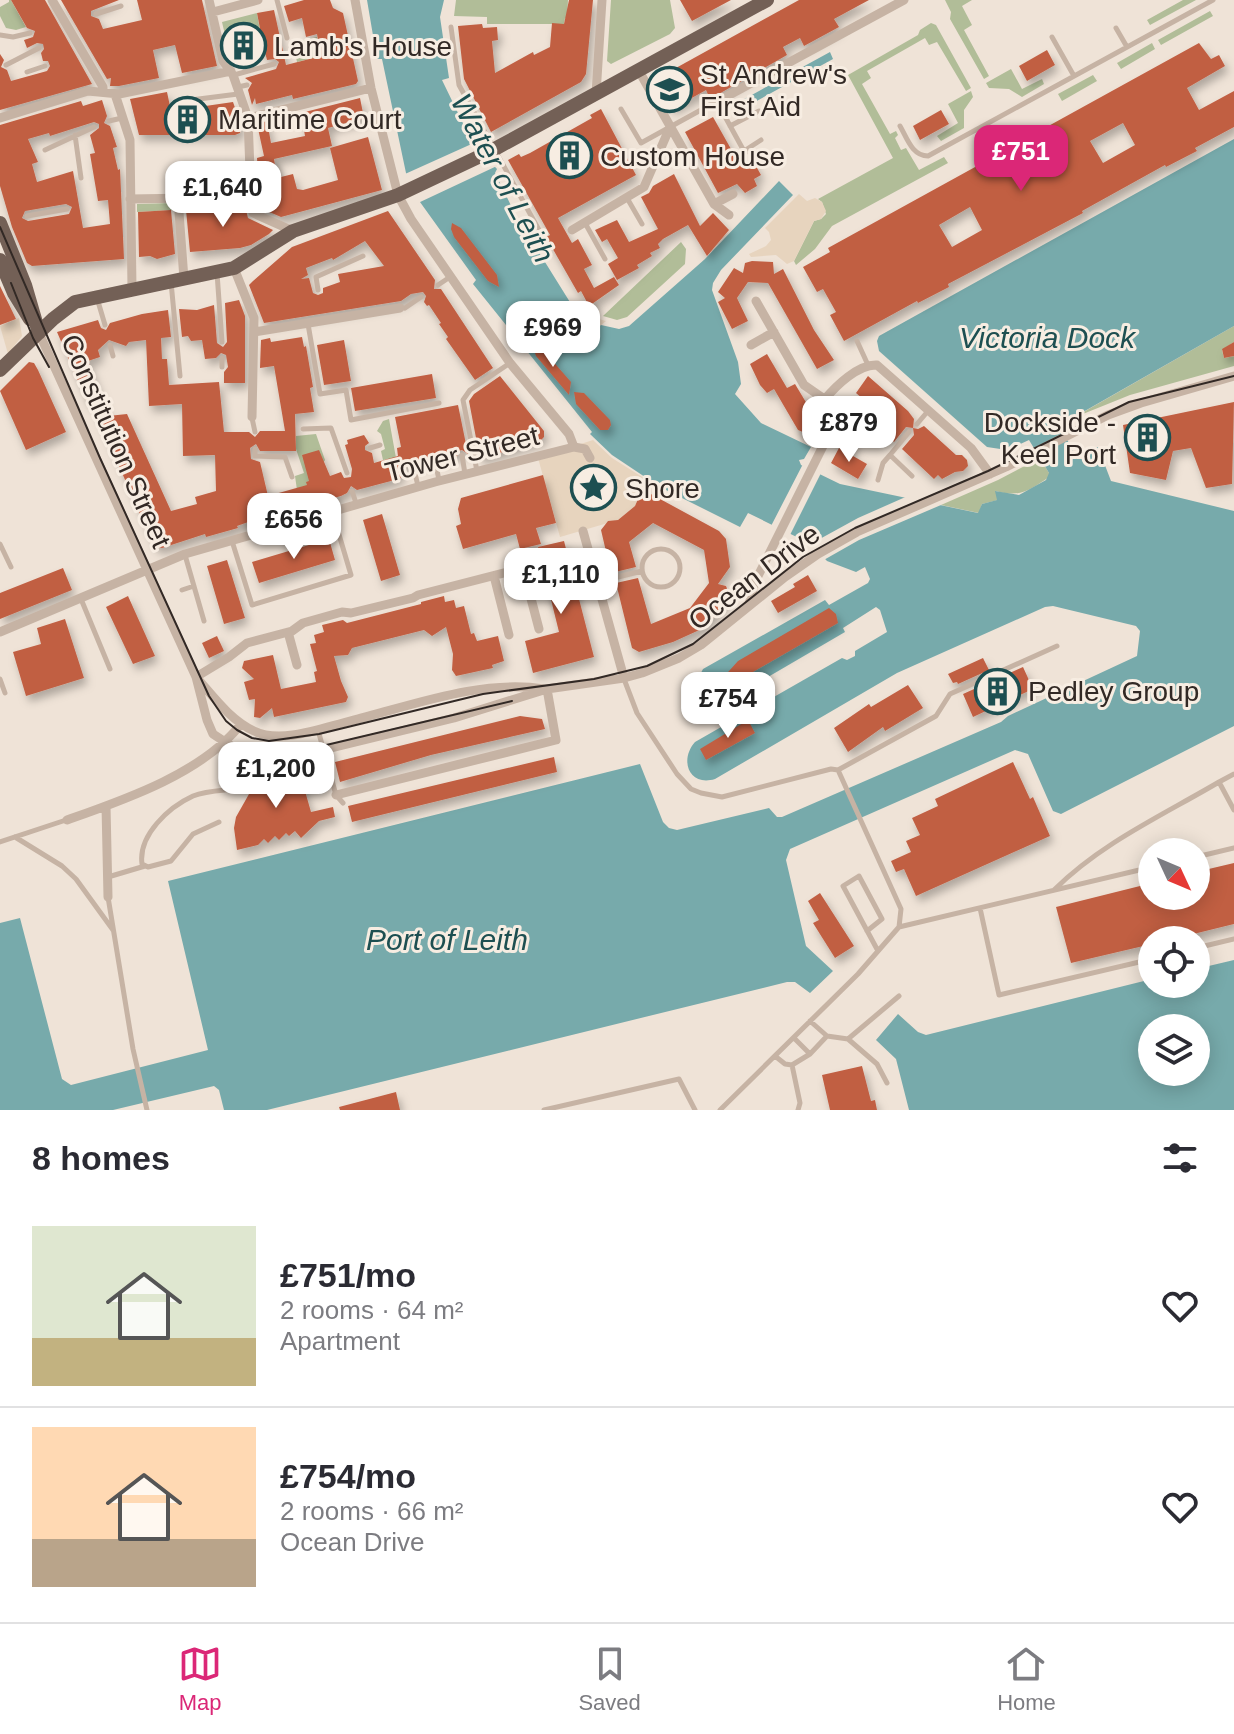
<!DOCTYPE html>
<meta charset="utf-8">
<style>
body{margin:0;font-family:Arial,sans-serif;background:#f7f7f7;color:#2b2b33;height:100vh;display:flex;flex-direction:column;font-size:30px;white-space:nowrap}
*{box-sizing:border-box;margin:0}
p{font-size:26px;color:#7c7c81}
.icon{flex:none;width:44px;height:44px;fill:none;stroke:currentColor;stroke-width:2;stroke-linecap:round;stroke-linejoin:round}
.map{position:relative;height:1110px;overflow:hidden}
.panel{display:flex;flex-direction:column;background:#fff;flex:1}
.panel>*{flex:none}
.needle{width:52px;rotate:134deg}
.fabs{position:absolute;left:1138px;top:838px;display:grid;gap:16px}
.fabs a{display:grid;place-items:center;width:72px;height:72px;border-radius:50%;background:#fff;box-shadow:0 4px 20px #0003;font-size:40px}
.price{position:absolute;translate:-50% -68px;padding:0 18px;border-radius:16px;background:#fff;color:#222;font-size:26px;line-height:52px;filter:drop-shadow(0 2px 4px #0008)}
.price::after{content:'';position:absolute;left:50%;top:48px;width:24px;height:18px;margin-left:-12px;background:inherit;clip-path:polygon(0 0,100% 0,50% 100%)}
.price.active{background:#db2777;color:#fff}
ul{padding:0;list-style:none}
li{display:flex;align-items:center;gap:24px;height:200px;padding:0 32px}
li+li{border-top:2px solid #e1e1e2}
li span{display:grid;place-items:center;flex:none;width:224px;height:160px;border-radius:0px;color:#555}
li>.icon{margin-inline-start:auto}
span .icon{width:96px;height:96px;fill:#fffc;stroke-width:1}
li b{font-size:34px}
h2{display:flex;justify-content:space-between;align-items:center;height:96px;padding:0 32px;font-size:34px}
.dock{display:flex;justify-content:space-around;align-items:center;height:112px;border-top:2px solid #e1e1e2;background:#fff;font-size:22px;color:#7c7c81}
.dock a{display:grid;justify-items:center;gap:4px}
.dock .active{color:#db2777}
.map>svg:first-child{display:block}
</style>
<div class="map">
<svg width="1234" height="1110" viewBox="0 0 1234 1110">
<defs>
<filter id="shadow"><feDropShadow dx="3.5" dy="6" stdDeviation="4" flood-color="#0004"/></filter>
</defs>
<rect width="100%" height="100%" fill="#efe3d7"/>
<path fill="#b1bd98" d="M9,0H11L26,27L16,30L6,28L0,16V7L9,2Z
M456,0H568L567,18H565L564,24H487V17L454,16Z
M611,0H670L675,28L670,34L611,64L607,61Z
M945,0H972L962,6L972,25L964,30L989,76L984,79L950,19L951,12Z
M1183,0H1196L1150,25L1147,20Z
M1210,11L1213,16L1161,45L1158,40Z
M257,13L260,31L226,39L222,22Z
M931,23L936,25L971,88L966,91L937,42L929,45L925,38L867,71L871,78L862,84L890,134L896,131L898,135L895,138L901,150L906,148L919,170L944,157L948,163L832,226L815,249L796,265L794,261L814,221L821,219L826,214L822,202L818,199L893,158L848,75L918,35L920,30Z
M317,37L321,56L297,62L293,43Z
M1152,43L1155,49L1121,69L1117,63Z
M1011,69L1022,89L1042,79L1044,84L1022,97L1009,89L989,88L986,83Z
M1093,75L1097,81L1062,101L1058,94Z
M971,91L973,97L964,110V128L941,141L937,136L958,123L948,104Z
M172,203L173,210L137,212V204Z
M681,242L686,249L685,264L627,317L617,320L603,316Z
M1234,326V342L1222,350L1224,358L1234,356V366L1130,395L1073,418Z
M389,419L396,458L383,460L381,451L385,449L381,434L377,431L383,421Z
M316,434L325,460L308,487L297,490L295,476L304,473L296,449V436Z
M1040,458L1049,473V477C1030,490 1020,498 996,491L998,500L982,504L979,513L941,505L998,480Z"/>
<path fill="#e7d4be" d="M799,194L807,201L815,198L822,202L826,211L821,219L814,221L794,261L787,264L776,255L751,257L749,254L766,246L771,240L769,232L765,228Z
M576,306L588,316L606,321L588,336L571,309Z
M19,318L22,336L8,354L0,326Z
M593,440L612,458L647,480L635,506L618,520L560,537L538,458Z"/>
<path fill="#77aaab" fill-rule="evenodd" d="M367,0H444L440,17L449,78L442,80L473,144L497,169L495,173L527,238H530L573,307L571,310L588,336L601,325L619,329L629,326L705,259L779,181L793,195L721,270L713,283L712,290L738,362L741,384L735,394L761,423L811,447L804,459L799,460L801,465L840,484L978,513L982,504L997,500L995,491L1019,495L1046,480L1049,473L1029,440L1007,450L987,447L879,351L877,341L879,336L1234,139V326L1069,420L1062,419L1059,424L1077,459H1083L1087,452L1098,447L1111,481L1234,511V726L1061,814L1053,811L1028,754L1015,750L790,849L786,860L806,946L833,971L810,993L795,982H787L267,1110H224L219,1090L214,1086L113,1110H0V923L20,918L62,1079L71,1085L208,1050L168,881L640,764L663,822L669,828L677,830L769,808L777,817H782L1001,722L1008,716L1137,656L1140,631L1136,626L1053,606L1045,607L897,673L715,779C689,787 679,760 695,742L842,658L847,660L855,656V651L887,632L880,610L876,607L843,628L845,632L722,704H699L692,699L691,692L703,669L825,600L829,605L868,583L870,579L865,567L856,572L827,561L811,544L748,513L740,527L662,488L664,486L657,481L654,483L612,455L590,434L592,432L473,284L476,280L420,202L406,173L382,59H377Z
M830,52L833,59L742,109L739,102Z
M1234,960V1110H909L896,1059L876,1040L898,1014L918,1032L926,1035L1152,979V984H1196V969ZM1152,1028H1196V1072H1152Z"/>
<path fill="#efe3d7" d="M476,142L499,165L418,203L405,174Z
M804,462L822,471L789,537L770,528Z
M910,495L931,499L941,505L859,540L822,561L807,546L858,518Z"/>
<path fill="#c15f43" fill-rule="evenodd" filter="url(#shadow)" d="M11,0H45L92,84L0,110V54L4,60L1,67L7,70L11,81L47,71L50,66L48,61H43L41,53L44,49L43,44L37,43L27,48L24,40L33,37L35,31L27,28Z
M61,0H119L91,11V16L99,19L103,29L142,20L137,0H202L217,66L182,73L175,45L153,50L159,78L119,86H110L111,78L107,79Z
M304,0H330L333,8L343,13L358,81L356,84L293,99L292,95L256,104L255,98L252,105L248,90L252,83L245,78L276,69L279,62L275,59L267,60L264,48L230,56L226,42L261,34L257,13L274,10L286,65L321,56L317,34L306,37L302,18L289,22L284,6Z
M569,0H593L586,74L581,82L491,132L464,79L458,26L482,24L483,28L497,27L498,40L492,41L495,73L533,52L534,55L550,47L552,23L564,24Z
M680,0H731L692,21Z
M799,0H869L834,19L839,27L804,46L800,38L783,47L787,55L710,99L706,90L672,109L656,79Z
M1199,43L1211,59L1219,55L1225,66L1187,88L1199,110L1234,91V127L1195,148L1197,151L1166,167L1165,165L1082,211L1083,213L948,284L949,287L918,303L917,301L844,341L830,315L836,312L823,289L817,292L803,267L830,252L828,248L986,161L993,149L1014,132L1031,128L1043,129ZM1123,123L1135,145L1103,163L1090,141ZM970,207L982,230L952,247L939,225Z
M1047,50L1055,65L1027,81L1019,66Z
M167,92L171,111L233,102L241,125L240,133L235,135H139L130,99Z
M360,98L364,118L328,128L332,146L274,159L277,178L293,174L297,189L303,190L338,180L330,148L368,137L382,190L281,217L260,208L257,158L264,156L257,124L267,121L271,143L305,136L301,113Z
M102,100L107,116L104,123L110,126L117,147L113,148L118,170L120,169L124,259L32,266L27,263L12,227L0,186V125L81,101L83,106ZM94,122L99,124V128L90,135L95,153L90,154L98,201L108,200L110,224L83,228L73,171L37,182L32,164L38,162L28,139L49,133L50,136ZM66,204L72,207L69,214L28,221L22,218L25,211Z
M601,109L636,175L558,218L572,243L578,239L592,265L584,269L594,288L614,277L619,285L589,306L581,291L578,293L546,237L550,235L508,160L519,154L521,157L530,153L592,118L590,115Z
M941,110L949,124L920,140L913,126Z
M713,117L740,165L752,159L761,175L754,179L757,186L745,193L737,184L718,193L685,132Z
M674,174L700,226L713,213L729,230L707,256L688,225L663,239L658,244L660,248L650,253L652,256L637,265L639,268L617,280L608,264L618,258L607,239L602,242L595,230L617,220L629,242L658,229L641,197L649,193L653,186Z
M245,206L248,218L273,230L269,234L251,245L240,248L190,252L186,210Z
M171,210L175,254L157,259L150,256L139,257L138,212Z
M388,211L435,280L434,289H441L493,368L475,380L446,339L448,337L439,324L441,323L429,305L427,306L424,302L426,296L423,292L411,294L401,301L264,323L249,285L253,281L292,247ZM365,241L384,266L338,274L340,282L323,288V293L318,295L313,293L309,278L301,279L308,275L306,268L332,258L333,260Z
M452,223L461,228L497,275L499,287L488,281L454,237L451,229Z
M752,261L773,262L774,274L783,269L814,330L834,360L817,369L768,283L748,282L737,298L748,321L732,329L718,302L725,298L718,292L734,268L743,273L745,263Z
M0,286L16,319L0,325Z
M239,300L245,316V383H224V372L228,367L226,355L221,353L216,358L205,359L202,340L191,341L188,336L182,337L179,309L197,310L214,305L217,343L223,347L227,342L225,303Z
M168,310L171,337L161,338L162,359H167L169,385L219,382L224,432H249L255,437L260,431H285L274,366L260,368L261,340L270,338L271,342L302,337L304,347L306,346L313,387L310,388L314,412L295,414L296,451H260L256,444L250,448L251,459L260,462L268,496L307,485L306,482L309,481L302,455L319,450L330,476L341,472L344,478L351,477L352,469L345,445L348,444L347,440L364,435L369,443L365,446V450L372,453L374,463L398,456L397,448L401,447L395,417L458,405L468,454L462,450L458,451L457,456L440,460L435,456L430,462L418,464L415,460H411L408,466L399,468L402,477L391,481L357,490L351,486L347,493L341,496L251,521L237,526L238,528L206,537L205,534L162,548L154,546L91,402H87L57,332L98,320L101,328L106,330L110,323L142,314ZM109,340L126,346L129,342L146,340L149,406L182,404L183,456L215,455L216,491L195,497L197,504L171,511L127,414L108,416L88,361L100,357L98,350Z
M344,340L351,381L324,385L317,345Z
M1234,342V356L1224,358L1222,349Z
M532,344L543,350L571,382L569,395L536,356Z
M767,354L787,388L795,384L813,414L822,419L815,437L798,430L774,389L767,393L760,385L750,364Z
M29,362L34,363L38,370L66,432L26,450L0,391Z
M432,374L436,398L355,411L351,388Z
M500,376L544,431V437L541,440L480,459L469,401L474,394Z
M868,376L908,411L914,419L913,428L918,429L924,426L956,455H962L967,460L968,466L963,471L955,472L942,479L938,475L934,479L902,449L914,435L913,428L906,427L894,442L888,436L894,430L886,422L888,420L856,393Z
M574,392L584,393L610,420L611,425L608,430H600L576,404Z
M1234,402L1232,484L1206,488L1191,448L1173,451L1166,480L1130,473L1123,425Z
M839,448L867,464L858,479L831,463Z
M543,475L556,523L536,528L541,544L520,549L516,534L463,549L456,526L461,524L458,509L461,498Z
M645,483L649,493L719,531L726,539L730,567L718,584L726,586L730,596L706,627L673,642L639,652L632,648L616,583L638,578L651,624L690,608L709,583L704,550L653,523L629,542L636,567L611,573L601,530L608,521L618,520L635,506Z
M382,514L400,575L381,581L363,520Z
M329,539L335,560L259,583L252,562Z
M564,541L594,657L533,673L525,641L559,632L538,547Z
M227,560L245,618L224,624L207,566Z
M63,568L72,590L0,619V593Z
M808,575L817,591L778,613L771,601L795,587L793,584Z
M128,596L155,656L133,664L106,607Z
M444,596L445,602L454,600L456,608L464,606L471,634L474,633L477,641L498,636L504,661L492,665L493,668L456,676L452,670L453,654L446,627L432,636L424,630L352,648L348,655L334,656L341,681L348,697L346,702L274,717L272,708L260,718L254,717L255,699L249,700L244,682L254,679L242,668L244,661L273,655L281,689L316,682L314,672L317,671L310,644L316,643L314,635L324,632L322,625L343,620L347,623L421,604V602Z
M829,608L836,614L838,623L746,676L720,681L738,661Z
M65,619L84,678L26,696L13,652L41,644L37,628Z
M217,636L224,651L209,658L202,643Z
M983,658L989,670L958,684L957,682L953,683L948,674Z
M1023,667L1033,689L973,717L963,694Z
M908,685L923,708L885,731L883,727L848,752L834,728L869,704L871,707Z
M520,716L542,719L545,729L431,755L340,782L335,762Z
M748,720L755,733L706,760L700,749Z
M554,757L557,772L352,822L348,806Z
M1013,762L1030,799L1033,797L1050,836L916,896L904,869L896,872L891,861L911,852L906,841L920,835L912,818L938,806L935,799Z
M264,768L273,777L299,770L311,812L333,807L335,817L319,821L301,838L295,831L289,836L286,833L279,840L275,836L268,843L264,839L258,845L237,850L234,828L236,817L253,787L249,782Z
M1234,863V924L1169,940H1152V944L1071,963L1056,907L1152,883V896H1196V872Z
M820,893L854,946L835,958L813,923L819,920L808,901Z
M862,1066L871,1101L875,1100L877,1110H830L822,1075Z
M396,1092L400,1110H340L339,1107Z"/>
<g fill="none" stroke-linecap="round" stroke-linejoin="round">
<path stroke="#c6b3a4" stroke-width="5" d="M277,0L287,38
M96,14L121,6
M451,27L459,85L539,230
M1116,28L1127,47
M0,35L13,37L30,33
M1052,37L1074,76
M6,65L39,48
M27,72L45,66
M234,75L274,64
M238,87L247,85
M183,101L238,94
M717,102L745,153
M621,109L641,143L719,100
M109,121L122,118
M730,126L759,111
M900,126C907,138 912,156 928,156L1213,0
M366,127L379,124
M75,135L81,178
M45,150L94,127
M744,151L761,140
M627,198L642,224
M27,216L67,209
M585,223L605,259
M217,273L222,342
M171,282L180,376
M438,285L450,277
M318,290L316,277L363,256
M97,298L105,325
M405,308L421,297
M308,324L320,394L346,390L351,420L439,403
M857,341L868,365
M110,345L113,356
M222,367V358
M252,418L255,432
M917,424L928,411
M303,429L331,428L347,473
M909,432L890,455L912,476
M370,448L380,445
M255,449V456L285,457L292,477
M462,455L465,474
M435,461L439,480
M413,465L418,486
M477,471L463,400L470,390L510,363
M878,480L883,463L890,455
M352,491L356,503
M232,541L252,605L351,575L332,511
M0,544L11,567
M642 568a19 19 0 1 1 38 0a19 19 0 1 1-38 0Z
M185,555L204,621
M598,582L642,571
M182,590L194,586
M81,599L110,669
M0,679L5,693
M624,679L637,713L677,774L691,789L701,793L722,797L831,769L838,770L901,909L899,927
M318,730L336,795L343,803
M838,770L936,716L950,694L1057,646
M1219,782L1234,774
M219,822L193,834L171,861L148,867L142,864C138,835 169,807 193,796C203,792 214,791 225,790
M15,837L62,866L76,879L113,930
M0,842L66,820
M1196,857L1234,848
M108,877L145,866
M1054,890C1101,843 1163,815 1219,782L1234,810
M108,897L133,1049L147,1110
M980,908L999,995L1152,959
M867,931L882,919L859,876L843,886L878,951
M1196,948L1234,939
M810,1021L827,1036L848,1039L899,996
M794,1038L810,1054
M848,1039L877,1064L887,1083
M775,1056L785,1064L792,1065L810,1054L827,1036
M792,1065L800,1103L798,1110
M544,1110L679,1079L695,1110
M720,1110L858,974L899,927L1152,867"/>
<path stroke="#c6b3a4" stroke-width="9" d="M52,0L103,87V92
M355,0L371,88L398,195L411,219L510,363L569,434L574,447L585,449L590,458
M213,12L258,0
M639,71L714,204L729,215
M115,94L130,140L132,289
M596,94L602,0
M720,100L904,0
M0,118L88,91L119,94L231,71
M248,118L371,88
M251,197L253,213L293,231
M130,199L251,197L248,118L233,75L223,61L209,0
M178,199L184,279
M714,204L733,194
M572,230L644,187L670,127
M234,268L254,318L252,417
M756,301L804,385L879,437
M254,332L400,308
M39,333L196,677L207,720L213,734L242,753L279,756L323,750L454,718L547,689L624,678L642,673L679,658L701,645L785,577L818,554L857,532L1006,467L1108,415L1141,403L1234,376
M751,345L774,332
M825,399C836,386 858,364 877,365L971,448L990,474
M583,531L624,678
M494,576L509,635
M749,604L755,582L841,410
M539,629L523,568L418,595L413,598L351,613L342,612L303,623L292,631L247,643L229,657L196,677C213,696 230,720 254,731C281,744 322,728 350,721C411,706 480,679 544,689
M0,632L185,554L435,482L574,447
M288,632L297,665
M336,795L556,740L547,689
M106,806L108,897
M67,820C124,800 203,773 241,724"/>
<path stroke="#736056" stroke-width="14" d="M0,223L25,285L39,333
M0,260L14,293L30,319
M0,370L53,319L75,302L234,268L293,231L398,195L491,151L767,0"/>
<path stroke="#322925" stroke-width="2" d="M0,227L100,458L209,696L226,721L237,730L252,738L269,741L319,734L483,694L594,679L647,666L693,644L803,557L855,528L988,471L1129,402L1234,376
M11,283L33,338L49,367
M293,749L322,746L512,701"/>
</g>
<defs>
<symbol id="building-ring" viewBox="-11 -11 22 22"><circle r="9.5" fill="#f7ede2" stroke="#1d4f51" stroke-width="1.5"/><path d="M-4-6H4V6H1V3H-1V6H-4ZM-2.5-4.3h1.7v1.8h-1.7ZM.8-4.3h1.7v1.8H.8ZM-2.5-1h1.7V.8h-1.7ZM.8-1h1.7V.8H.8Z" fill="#1d4f51"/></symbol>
<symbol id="school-ring" viewBox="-11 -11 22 22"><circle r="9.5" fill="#f7ede2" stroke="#1d4f51" stroke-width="1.5"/><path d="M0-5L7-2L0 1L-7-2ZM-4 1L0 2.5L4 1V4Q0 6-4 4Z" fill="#1d4f51"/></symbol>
<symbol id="sight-ring" viewBox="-11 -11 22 22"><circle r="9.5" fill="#f7ede2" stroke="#1d4f51" stroke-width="1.5"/><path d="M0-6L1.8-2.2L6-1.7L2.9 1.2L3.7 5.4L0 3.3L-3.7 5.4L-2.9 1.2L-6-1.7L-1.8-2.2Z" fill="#1d4f51"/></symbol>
</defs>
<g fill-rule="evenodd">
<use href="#building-ring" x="218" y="20" width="51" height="51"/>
<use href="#school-ring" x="644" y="64" width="51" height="51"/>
<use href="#building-ring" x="162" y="94" width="51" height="51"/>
<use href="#building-ring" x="544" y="130" width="51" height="51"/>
<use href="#building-ring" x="1122" y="412" width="51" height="51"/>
<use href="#sight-ring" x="568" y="462" width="51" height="51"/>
<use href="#building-ring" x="972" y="666" width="51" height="51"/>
</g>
<g text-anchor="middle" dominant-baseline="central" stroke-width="6" stroke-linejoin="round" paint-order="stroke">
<g font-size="28" fill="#322925" stroke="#f7ede2" text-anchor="start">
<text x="274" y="46">Lamb's House</text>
<text x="700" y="74">St Andrew's<tspan x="700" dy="32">First Aid</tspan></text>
<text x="218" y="119">Maritime Court</text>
<text x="600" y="156">Custom House</text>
<text x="1116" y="422" text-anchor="end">Dockside -<tspan x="1116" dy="32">Keel Port</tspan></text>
<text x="625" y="488">Shore</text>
<text x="1028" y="691">Pedley Group</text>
</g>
<g font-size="28" fill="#322925" stroke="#f7ede2">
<text transform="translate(116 441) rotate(66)">Constitution Street</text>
<text transform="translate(462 454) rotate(-14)">Tower Street</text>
<text transform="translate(754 577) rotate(-37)">Ocean Drive</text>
</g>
<g font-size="30" font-style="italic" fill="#1d4f51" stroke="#f7ede2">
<text transform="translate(503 178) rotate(62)">Water of Leith</text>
<text x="1047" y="337">Victoria Dock</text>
<text x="447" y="939">Port of Leith</text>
</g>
</g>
</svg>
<div class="fabs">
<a><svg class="needle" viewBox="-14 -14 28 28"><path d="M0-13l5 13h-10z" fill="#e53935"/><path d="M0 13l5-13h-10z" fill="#7c7c81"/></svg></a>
<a><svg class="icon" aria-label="locate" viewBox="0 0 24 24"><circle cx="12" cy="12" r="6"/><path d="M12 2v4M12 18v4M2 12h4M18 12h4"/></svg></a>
<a><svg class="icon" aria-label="layers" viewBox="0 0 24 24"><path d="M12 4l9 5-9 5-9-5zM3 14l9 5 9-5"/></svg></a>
</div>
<b class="price active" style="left:1021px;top:193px">£751</b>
<b class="price" style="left:223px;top:229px">£1,640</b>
<b class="price" style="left:553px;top:369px">£969</b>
<b class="price" style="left:849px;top:464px">£879</b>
<b class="price" style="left:294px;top:561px">£656</b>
<b class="price" style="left:561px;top:616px">£1,110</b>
<b class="price" style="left:728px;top:740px">£754</b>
<b class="price" style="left:276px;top:810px">£1,200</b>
</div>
<section class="panel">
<h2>8 homes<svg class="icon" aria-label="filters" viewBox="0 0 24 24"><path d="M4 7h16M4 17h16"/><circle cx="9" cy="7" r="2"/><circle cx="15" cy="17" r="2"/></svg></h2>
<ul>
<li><span style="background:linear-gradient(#dfe7d0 70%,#c2b280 0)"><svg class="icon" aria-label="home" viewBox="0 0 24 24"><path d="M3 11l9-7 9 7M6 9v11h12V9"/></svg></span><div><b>£751/mo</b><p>2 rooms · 64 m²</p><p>Apartment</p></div><svg class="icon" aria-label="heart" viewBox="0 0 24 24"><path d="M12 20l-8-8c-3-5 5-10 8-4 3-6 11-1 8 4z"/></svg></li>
<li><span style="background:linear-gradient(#ffd9b3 70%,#b9a48a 0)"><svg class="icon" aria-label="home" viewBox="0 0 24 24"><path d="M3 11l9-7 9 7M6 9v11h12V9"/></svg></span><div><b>£754/mo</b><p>2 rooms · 66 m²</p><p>Ocean Drive</p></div><svg class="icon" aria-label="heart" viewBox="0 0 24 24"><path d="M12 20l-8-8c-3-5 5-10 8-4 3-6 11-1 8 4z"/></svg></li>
</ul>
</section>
<nav class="dock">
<a class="active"><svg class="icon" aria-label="map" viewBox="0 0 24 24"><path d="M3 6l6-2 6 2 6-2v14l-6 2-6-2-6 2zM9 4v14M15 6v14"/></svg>Map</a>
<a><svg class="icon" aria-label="saved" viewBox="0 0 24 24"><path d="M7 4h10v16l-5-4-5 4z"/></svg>Saved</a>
<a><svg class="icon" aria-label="home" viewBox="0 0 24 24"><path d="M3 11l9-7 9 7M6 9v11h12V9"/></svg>Home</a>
</nav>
